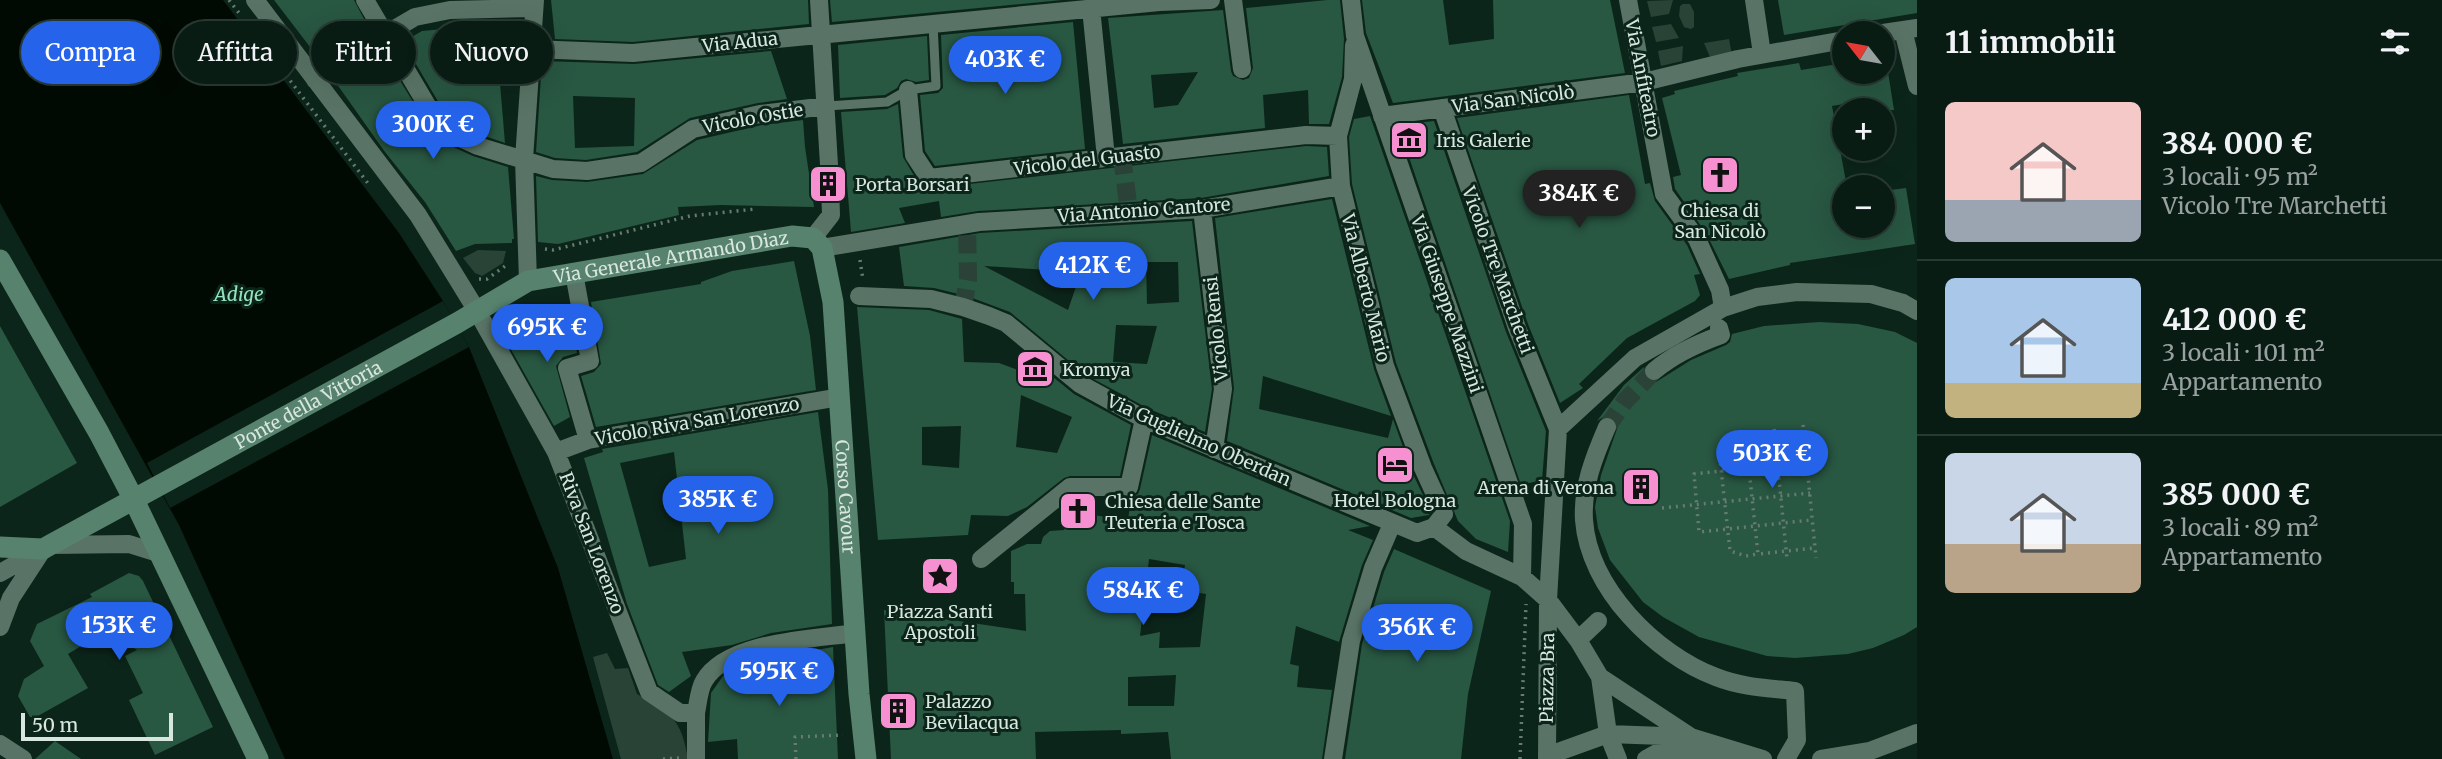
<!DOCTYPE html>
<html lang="it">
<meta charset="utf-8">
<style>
body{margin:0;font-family:Merriweather,serif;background:#12251d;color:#f1f3f6;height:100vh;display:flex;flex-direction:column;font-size:26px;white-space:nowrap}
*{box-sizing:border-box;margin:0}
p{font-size:23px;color:#99a1a0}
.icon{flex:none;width:38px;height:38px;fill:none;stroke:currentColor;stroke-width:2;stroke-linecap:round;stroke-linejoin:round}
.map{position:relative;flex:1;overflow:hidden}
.panel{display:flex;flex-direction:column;background:#091c14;width:525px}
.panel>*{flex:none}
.guide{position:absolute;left:21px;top:21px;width:665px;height:63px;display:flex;gap:14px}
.needle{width:46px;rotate:301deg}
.buttons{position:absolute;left:1832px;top:21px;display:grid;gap:14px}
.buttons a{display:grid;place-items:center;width:63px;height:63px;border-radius:50%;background:#091c14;box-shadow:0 7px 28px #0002,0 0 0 2px #293a34;font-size:35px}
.scale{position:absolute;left:21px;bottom:18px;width:152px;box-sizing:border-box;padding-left:7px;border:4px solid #d7e6de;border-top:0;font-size:19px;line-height:24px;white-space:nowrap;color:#d7e6de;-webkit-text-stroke:5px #0c251a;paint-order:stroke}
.price{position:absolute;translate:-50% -60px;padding:0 16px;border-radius:24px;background:#2563eb;color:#fff;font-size:23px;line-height:46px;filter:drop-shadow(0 2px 4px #0008)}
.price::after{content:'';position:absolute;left:50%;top:42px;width:21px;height:16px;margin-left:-10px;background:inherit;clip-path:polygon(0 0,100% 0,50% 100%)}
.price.selected{background:#222;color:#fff}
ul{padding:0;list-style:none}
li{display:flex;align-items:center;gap:21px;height:175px;padding:0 28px}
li+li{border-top:2px solid #293a34}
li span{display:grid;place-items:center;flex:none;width:196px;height:140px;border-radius:10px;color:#555}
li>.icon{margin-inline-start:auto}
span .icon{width:84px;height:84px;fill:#fffc;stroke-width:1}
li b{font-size:30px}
h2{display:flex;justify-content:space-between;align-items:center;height:84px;padding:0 28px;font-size:30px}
.tag{padding:0 24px;border-radius:32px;background:#091c14;box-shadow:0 7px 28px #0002,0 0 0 2px #293a34;font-size:24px;line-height:63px}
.tag.selected{background:#2563eb;color:#fff}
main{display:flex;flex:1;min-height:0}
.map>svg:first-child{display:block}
</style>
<main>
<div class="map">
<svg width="1917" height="759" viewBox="0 0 1917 759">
<rect width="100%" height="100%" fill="#0c251a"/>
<path fill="#2a4337" d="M1673,0L1669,14L1651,17L1647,1Z
M1683,4H1690L1694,12V27L1691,29L1684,27L1679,16L1680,6Z
M1671,24L1679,38L1656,42L1652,27Z
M1729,39L1732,55L1710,57L1704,43Z
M1683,46L1682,61L1661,66L1658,51Z
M478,250L506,251L503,263L482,276L475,273L463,258Z
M607,653L615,669L628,668L637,694C672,715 681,718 688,759H621L593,657Z"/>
<path fill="#000a03" d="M0,0H223L399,233L443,301L469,347L558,568L613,759H285L179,525L0,203Z"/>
<path fill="#0c251a" d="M443,301L469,347L170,508L147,463Z"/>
<path fill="#285742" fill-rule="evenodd" d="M274,0H354L374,38L320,60Z
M551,0H808L809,24L633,42L555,39Z
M830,0H1062L832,22Z
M1327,0H1340L1344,39L1342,77L1329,124H1309L1308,90L1263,95L1265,128L1123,144L1108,18L1223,10L1231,71L1233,76L1243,80L1249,78L1253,68L1246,8ZM1198,72L1178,105L1154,108L1151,75Z
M1362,0H1443L1449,45L1494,39L1493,0H1610L1625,73L1393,103L1366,33Z
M1778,0H1917V13L1784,35Z
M1073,22L1085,149L935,166L925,151L920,95L938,93L943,88L941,35Z
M495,24L505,143L482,135L449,120L403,42L422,31Z
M927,36L929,80L916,82L906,79L901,81L897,88L885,95L840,98L838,45Z
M771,51L787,99L758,103L690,118L637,152L586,160L555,158L536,152L542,61L634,64ZM573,96L635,98L634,146L575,148Z
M386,58L436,139L473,156L508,167L514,239H512V243L475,244L456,251L425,202L385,152L334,80Z
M1799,63L1801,70L1844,63V72H1888L1894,110H1869L1867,100L1832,106L1847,187H1844V226H1883V191L1906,188L1915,244L1790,263V265L1729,279L1706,233L1675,189L1673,177L1681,175L1662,98L1675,94L1674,91L1738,76L1737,73Z
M1629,95L1645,184L1650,183L1655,201L1687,245L1700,274L1694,275L1700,295L1695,301L1627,338L1579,384L1583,388L1560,403L1528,324L1457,118Z
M898,104L903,157L919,184L925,189L1306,146L1327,147L1329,176L1201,198L978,211L941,217L939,201L899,208L905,223L851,232L841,112L887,109Z
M1370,116L1510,521L1508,552L1476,539L1458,521L1434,464L1396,363L1352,184L1349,137L1354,119Z
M803,120L805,147L814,207L721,205L678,207L679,215L558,244L538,242L536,176L552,180L587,182L643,174L697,140L762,125Z
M1434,121L1506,332L1546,431L1542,480L1521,485L1398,125Z
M1332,199L1374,369L1391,416L1263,376L1259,409L1388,438L1393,419L1412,472L1431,512L1429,515L1411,518L1227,441L1234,388L1215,218Z
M1192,221L1212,389L1205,432L1149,409L1086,375L1010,312L967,296L934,288L904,286L899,247L980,233ZM1146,262H1178L1179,302L1147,304ZM984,266L1081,272L1068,310ZM1116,325L1157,326L1147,364L1113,362Z
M794,261L810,336L816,390L596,427L581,376L594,372L601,364L591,302L701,284V282L732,271Z
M857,307L929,310L962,319L964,362L999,363L1021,371L1026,355L1074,394L1131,425L1120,476H1070L1064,478L1027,507L1008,516L971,515L968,535L878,540ZM1021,395L1072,417L1057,453L1016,447ZM961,426L959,468L922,465V427Z
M568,314L571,321L577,353L563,357L556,366L570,417L554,426L509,346Z
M1819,322L1858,324L1895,332L1917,343V627L1904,635L1873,648L1848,654L1795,658L1767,656L1699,637L1663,617L1643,602L1610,560L1598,528L1595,507L1601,475L1618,426L1616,421L1611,416H1605L1597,421L1624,385L1644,367L1643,373L1646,379L1656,382L1691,360L1726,345L1730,342L1732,334L1764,326Z
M0,326L77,463L0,507Z
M818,412L828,490L832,624L771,633L732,645L682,652L691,676L669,692L658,685L627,604L584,458L603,452L602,449ZM674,452L686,559L649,567L620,463Z
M1152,435L1370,526L1348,530L1373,540L1362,565L1339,642L1296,626L1290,664L1299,666L1297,687L1332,690L1322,759H1171L1168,732L1121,734V730L1035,732L1036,759H891L884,610L1026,631L1025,594H1014V582H1011V551L1027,544H1041L1043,537L1050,531L1064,530V507L1074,498H1092L1093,515L1128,520L1131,498L1138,494L1140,489ZM1149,559L1185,565L1181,590L1206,594L1200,647L1159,648L1160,632L1140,636ZM1176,675L1174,706H1128V677Z
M1394,549L1491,591L1468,694L1461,759H1345L1362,644L1384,572Z
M129,573L139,576L143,581L213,727L155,755L129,700L143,693L125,656L137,650L107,630L68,654L88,688L36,717H30L18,696L24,679L44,666L30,641L37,624L92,597L90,594Z
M833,647L838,759H738L737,739L708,742L711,693L723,676L755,661Z
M55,741L81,759H35Z"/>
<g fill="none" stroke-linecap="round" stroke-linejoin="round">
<path stroke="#2a4237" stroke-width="18" stroke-dasharray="18 9" stroke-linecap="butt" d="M1122,156L1129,212
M963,307L968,279L967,224
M1607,427L1625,401L1654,371"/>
<path stroke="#677b72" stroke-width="3.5" stroke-dasharray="2 5" stroke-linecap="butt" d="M229,0L239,13
M248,25L370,186
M545,249L553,250L690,216L756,209
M860,260L863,280
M479,279H487L508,264
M1803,425L1816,558
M1774,429L1787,559
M1804,435L1746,441L1758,554L1815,548
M1746,441L1719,450L1730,551L1746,556L1757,554
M1807,462L1694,474L1699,532L1812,520
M1662,508L1810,493
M663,759L680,758
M796,759L795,737L843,735
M1520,759L1526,604"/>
<path stroke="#597466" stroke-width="9" d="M827,106L887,102L908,90L936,86L933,24"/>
<path stroke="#597466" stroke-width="18" d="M255,0L418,215L477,311L556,452L649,692L680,713H696V759
M365,0L441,129L478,146L553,169L587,171L641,163L693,129L760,114L827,106
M819,0L830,181
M1233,0L1242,69
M1351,0L1355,36L1523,524L1522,577
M1628,0L1664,194L1697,239L1720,290L1723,308
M1754,0L1762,54
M1091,8L1106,158
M1903,30L1917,86
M1883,33L1917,28
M386,34L415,17L450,10L533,8
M1354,45L1353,79L1338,136L1341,186L1385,366L1423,468L1444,514L1434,527
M532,49L633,53L1159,2L1211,0
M315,80C334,61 366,54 390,44
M908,90L914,155L929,178L1306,135L1338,136
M1442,108L1517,328L1558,429
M1382,116L1644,82L1738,59L1844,40
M1202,209L1223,389L1214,449
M813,238L831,215L830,186
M822,248L979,222L1202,209L1341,186
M574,273L590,361L567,368L588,440
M528,281L524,159L535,0
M859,296L931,299L963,307L989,316L1006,323L1080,384L1144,419L1417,533L1434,527
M1654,371C1674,354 1696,344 1721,335L1719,328
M1607,427C1594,457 1582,487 1584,520C1589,588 1655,654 1716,677C1741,687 1768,688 1795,691L1797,740L1786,759
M556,452L588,440L840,397
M1434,527L1466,551L1522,577L1548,600L1578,640L1600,677L1691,737
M50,545L129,544L161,554
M981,559L1070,487H1129L1144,419
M0,573L39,551
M0,627L11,598L43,549
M1578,640L1598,621
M1600,677L1608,734L1618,759
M696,713C698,703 699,689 704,681C727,641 815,639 856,633
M0,744L23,759
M1547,756L1608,734L1691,737L1763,759
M1333,759L1351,641L1373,568L1392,524
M1547,759L1548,600L1558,429L1635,358L1723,308L1757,297L1797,292L1871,294L1903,303L1917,311
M1646,759L1662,750L1721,754
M1821,759L1870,751L1917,733"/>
<g stroke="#57836e" stroke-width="21">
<path d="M0,260L99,433L134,500L258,759"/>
<path id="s1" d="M0,547L43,549L50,545L457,323L528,281L792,236L813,238L822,248L833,302L859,694L866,759"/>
</g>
</g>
<defs>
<symbol id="museum-square" viewBox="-11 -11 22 22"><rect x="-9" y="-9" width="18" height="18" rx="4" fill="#f690d0" stroke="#0c251a"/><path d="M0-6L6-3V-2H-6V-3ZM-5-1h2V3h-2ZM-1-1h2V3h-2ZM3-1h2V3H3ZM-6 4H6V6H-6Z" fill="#111"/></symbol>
<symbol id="church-square" viewBox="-11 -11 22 22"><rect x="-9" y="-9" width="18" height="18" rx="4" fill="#f690d0" stroke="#0c251a"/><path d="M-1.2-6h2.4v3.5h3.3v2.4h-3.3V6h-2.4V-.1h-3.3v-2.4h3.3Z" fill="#111"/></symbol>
<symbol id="building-square" viewBox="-11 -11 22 22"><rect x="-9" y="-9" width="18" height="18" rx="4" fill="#f690d0" stroke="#0c251a"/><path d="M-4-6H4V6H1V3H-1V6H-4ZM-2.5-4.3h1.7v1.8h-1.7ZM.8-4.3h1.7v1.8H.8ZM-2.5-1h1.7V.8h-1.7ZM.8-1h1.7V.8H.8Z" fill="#111"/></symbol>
<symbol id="hotel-square" viewBox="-11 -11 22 22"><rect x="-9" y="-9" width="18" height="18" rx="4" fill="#f690d0" stroke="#0c251a"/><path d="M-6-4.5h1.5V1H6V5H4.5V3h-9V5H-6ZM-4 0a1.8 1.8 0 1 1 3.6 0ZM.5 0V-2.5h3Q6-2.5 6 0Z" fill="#111"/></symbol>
<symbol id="sight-square" viewBox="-11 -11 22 22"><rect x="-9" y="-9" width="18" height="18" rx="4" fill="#f690d0" stroke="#0c251a"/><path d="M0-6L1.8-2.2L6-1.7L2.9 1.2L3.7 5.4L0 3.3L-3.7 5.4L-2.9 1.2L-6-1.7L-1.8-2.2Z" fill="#111"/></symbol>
</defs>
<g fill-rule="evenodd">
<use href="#museum-square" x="1387" y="118" width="44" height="44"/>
<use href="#church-square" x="1698" y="153" width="44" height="44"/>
<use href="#building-square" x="806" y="162" width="44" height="44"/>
<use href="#museum-square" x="1013" y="347" width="44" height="44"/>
<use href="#hotel-square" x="1373" y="443" width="44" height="44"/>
<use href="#building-square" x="1619" y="465" width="44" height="44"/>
<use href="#church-square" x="1056" y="489" width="44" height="44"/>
<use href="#sight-square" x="918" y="554" width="44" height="44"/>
<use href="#building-square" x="876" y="689" width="44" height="44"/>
</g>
<g text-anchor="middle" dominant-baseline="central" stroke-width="6" stroke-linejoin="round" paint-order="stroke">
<g font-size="18" fill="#d7e6de" stroke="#0c251a">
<text transform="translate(740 42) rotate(-6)">Via Adua</text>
<text transform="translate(1643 78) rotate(79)">Via Anfiteatro</text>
<text transform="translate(1513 99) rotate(-7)">Via San Nicolò</text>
<text transform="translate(753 118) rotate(-10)">Vicolo Ostie</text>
<text transform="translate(1087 160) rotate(-7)">Vicolo del Guasto</text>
<text transform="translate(1144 210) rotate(-4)">Via Antonio Cantore</text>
<text stroke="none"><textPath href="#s1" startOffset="742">Via Generale Armando Diaz</textPath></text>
<text transform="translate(1498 270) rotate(70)">Vicolo Tre Marchetti</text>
<text transform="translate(1366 288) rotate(76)">Via Alberto Mario</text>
<text transform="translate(1447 304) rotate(71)">Via Giuseppe Mazzini</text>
<text transform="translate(1216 329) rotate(-96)">Vicolo Rensi</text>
<text stroke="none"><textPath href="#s1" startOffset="345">Ponte della Vittoria</textPath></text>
<text transform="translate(697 421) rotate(-10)">Vicolo Riva San Lorenzo</text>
<text transform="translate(1199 440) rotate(24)">Via Guglielmo Oberdan</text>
<text stroke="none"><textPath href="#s1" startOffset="1150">Corso Cavour</textPath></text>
<text transform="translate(592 543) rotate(69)">Riva San Lorenzo</text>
<text transform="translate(1547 678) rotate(-89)">Piazza Bra</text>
</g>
<g font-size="18" fill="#d7e6de" stroke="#0c251a" text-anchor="start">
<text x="1436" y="140">Iris Galerie</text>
<text x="855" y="184">Porta Borsari</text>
<text x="1720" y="210" text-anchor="middle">Chiesa di<tspan x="1720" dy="21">San Nicolò</tspan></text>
<text x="1062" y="369">Kromya</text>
<text x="1614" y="487" text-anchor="end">Arena di Verona</text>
<text x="1395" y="500" text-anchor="middle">Hotel Bologna</text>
<text x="1105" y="501">Chiesa delle Sante<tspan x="1105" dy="21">Teuteria e Tosca</tspan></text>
<text x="940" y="611" text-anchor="middle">Piazza Santi<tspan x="940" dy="21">Apostoli</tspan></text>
<text x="925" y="701">Palazzo<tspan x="925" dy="21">Bevilacqua</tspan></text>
</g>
<g font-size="19" font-style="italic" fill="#95e2bd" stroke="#0c251a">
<text x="239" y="294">Adige</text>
</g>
</g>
</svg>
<div class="buttons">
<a><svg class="needle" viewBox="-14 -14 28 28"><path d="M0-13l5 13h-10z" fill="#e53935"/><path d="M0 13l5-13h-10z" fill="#99a1a0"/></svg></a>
<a>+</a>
<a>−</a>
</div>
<div class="scale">50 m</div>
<b class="price" style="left:1005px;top:96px">403K €</b>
<b class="price" style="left:433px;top:161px">300K €</b>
<b class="price selected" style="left:1579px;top:230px">384K €</b>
<b class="price" style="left:1093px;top:302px">412K €</b>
<b class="price" style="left:547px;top:364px">695K €</b>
<b class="price" style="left:1772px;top:490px">503K €</b>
<b class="price" style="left:718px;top:536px">385K €</b>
<b class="price" style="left:1143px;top:627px">584K €</b>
<b class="price" style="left:119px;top:662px">153K €</b>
<b class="price" style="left:1417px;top:664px">356K €</b>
<b class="price" style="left:779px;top:708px">595K €</b>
<div class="guide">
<a class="tag selected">Compra</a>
<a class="tag">Affitta</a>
<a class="tag">Filtri</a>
<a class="tag">Nuovo</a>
</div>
</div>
<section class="panel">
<h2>11 immobili<svg class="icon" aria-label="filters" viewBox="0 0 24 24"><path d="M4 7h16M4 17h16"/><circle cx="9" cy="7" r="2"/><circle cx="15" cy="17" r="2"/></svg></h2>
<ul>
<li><span style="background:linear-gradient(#f6c9c9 70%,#9aa5b1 0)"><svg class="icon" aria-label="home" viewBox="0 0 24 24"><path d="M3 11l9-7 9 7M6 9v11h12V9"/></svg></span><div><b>384 000 €</b><p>3 locali · 95 m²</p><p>Vicolo Tre Marchetti</p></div></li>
<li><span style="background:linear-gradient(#a9c7e8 75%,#c2b280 0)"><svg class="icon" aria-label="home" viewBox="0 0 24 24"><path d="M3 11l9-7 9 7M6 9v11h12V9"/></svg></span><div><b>412 000 €</b><p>3 locali · 101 m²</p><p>Appartamento</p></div></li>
<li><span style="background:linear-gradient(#c9d6e8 65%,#b9a48a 0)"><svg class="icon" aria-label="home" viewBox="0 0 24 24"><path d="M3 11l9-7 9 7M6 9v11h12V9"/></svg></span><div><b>385 000 €</b><p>3 locali · 89 m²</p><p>Appartamento</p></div></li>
</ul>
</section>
</main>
